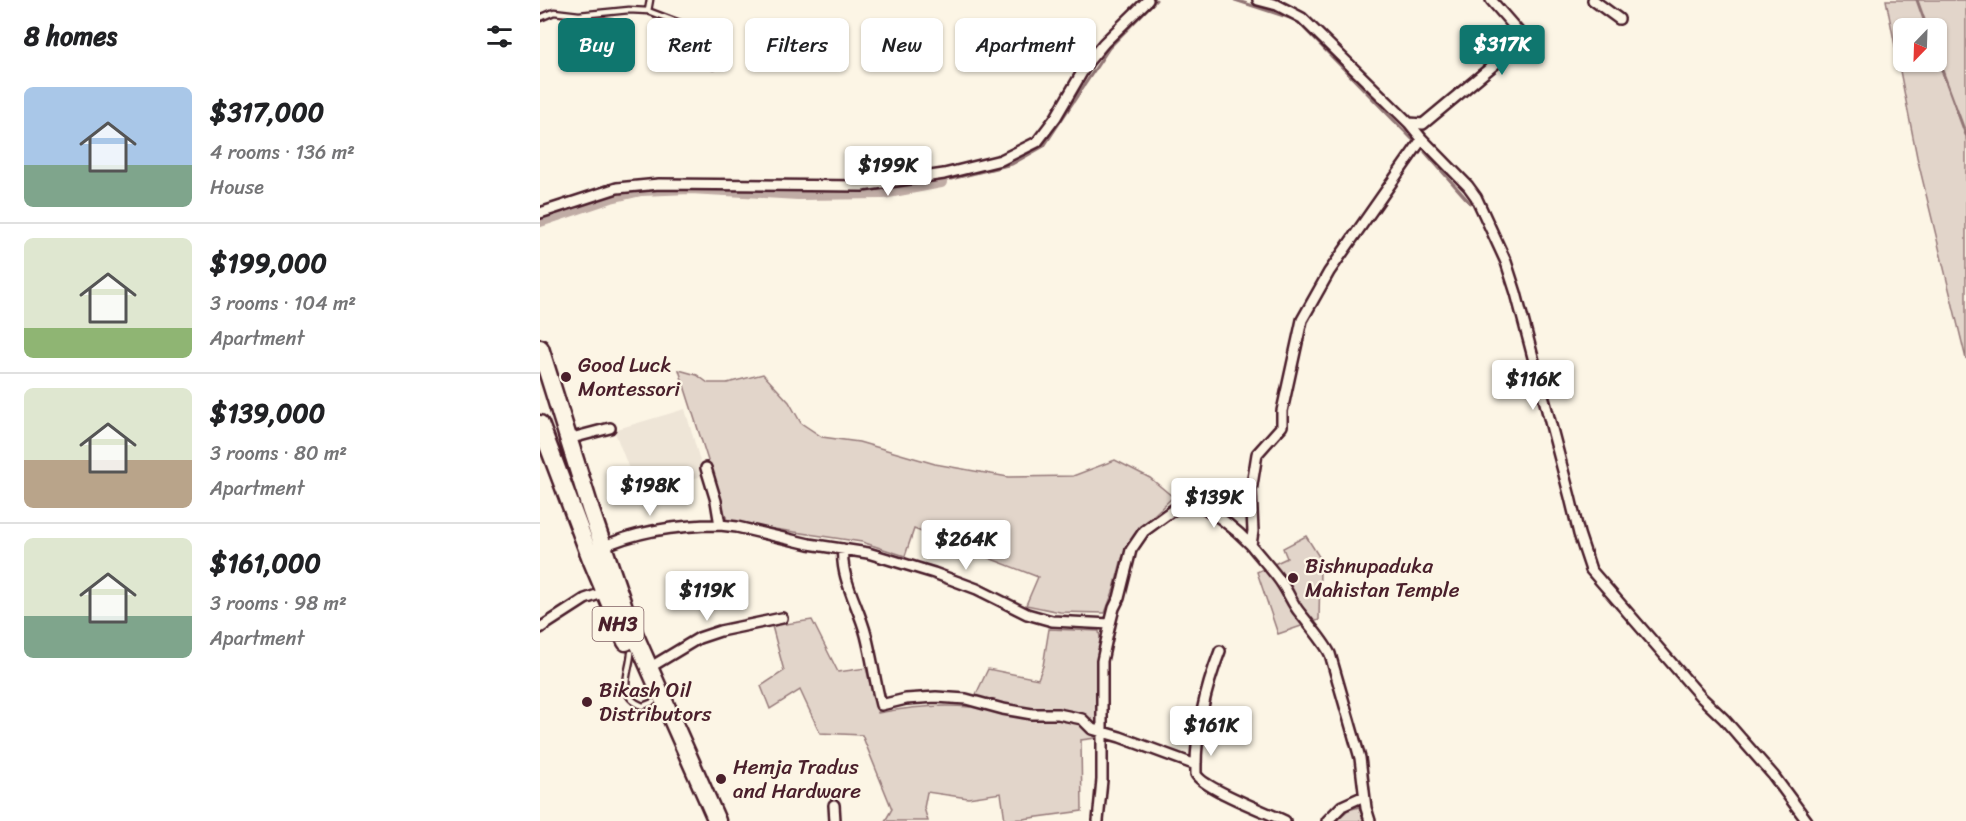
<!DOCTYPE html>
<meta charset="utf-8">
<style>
body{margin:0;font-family:Sriracha,sans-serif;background:#f2f2f2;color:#202124;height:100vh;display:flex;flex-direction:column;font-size:22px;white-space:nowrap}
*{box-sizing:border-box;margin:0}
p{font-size:20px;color:#757577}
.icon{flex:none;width:33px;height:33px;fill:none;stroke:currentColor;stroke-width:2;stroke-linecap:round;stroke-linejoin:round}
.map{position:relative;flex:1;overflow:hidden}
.side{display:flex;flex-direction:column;background:#fff;width:540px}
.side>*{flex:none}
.banner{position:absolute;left:18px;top:18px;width:570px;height:54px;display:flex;gap:12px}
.needle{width:39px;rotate:203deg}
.tools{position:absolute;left:1353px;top:18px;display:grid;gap:12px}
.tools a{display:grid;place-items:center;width:54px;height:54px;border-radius:9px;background:#fff;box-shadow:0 2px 4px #0004;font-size:30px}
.price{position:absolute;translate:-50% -51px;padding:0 14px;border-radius:6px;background:#fff;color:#222;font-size:20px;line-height:39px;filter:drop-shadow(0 2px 3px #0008)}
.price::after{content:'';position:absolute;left:50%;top:36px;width:18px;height:14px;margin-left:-9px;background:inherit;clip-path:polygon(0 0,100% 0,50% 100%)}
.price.selected{background:#0f766e;color:#fff}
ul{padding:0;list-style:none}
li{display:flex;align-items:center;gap:18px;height:150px;padding:0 24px}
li+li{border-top:2px solid #e0e0e0}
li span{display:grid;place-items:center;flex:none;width:168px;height:120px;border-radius:9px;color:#555}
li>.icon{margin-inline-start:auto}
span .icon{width:72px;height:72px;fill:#fffc;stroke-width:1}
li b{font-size:26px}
h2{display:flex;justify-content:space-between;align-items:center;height:72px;padding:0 24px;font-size:26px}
.pill{padding:0 21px;border-radius:9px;background:#fff;box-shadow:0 2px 4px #0004;font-size:21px;line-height:54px}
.pill.selected{background:#0f766e;color:#fff}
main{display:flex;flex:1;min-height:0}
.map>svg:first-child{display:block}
</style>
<main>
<section class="side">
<h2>8 homes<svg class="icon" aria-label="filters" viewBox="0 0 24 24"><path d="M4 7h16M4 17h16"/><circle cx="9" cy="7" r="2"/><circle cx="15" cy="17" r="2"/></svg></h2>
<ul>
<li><span style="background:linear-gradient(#a9c7e8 65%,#7fa58c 0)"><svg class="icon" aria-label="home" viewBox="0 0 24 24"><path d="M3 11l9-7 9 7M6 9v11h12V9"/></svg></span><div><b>$317,000</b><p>4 rooms · 136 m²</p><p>House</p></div></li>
<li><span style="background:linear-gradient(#dfe7d0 75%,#8fb573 0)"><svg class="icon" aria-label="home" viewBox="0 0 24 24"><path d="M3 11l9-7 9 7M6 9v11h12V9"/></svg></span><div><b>$199,000</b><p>3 rooms · 104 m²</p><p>Apartment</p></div></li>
<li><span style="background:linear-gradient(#dfe7d0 60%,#b9a48a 0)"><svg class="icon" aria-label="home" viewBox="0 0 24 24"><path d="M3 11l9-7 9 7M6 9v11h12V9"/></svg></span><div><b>$139,000</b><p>3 rooms · 80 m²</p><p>Apartment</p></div></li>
<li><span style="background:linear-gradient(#dfe7d0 65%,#7fa58c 0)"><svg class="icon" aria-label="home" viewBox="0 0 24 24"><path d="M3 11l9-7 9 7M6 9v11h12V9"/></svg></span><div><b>$161,000</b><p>3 rooms · 98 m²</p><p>Apartment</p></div></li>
</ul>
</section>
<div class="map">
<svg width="1426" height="821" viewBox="0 0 1426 821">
<rect width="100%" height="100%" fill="#fcf5e5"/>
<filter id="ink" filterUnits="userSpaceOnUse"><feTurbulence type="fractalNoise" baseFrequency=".0167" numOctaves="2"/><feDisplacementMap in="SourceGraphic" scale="12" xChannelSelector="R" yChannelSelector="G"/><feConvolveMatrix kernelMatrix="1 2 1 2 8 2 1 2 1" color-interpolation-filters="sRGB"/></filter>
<g filter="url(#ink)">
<path fill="#eee5d7" d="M145,409L164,475L106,495L91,474L74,430Z"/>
<path fill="#e2d5ca" stroke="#967a7a" stroke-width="1.5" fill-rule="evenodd" d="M1346,0H1426V359L1377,157ZM1364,28H1396V62H1364Z
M139,370L157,375L168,383H187L223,374L249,402L261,423L282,437L319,442L395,464L468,477L533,476L575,460L610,478L633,497L597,531L582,558L574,589L565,613L520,612L486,605L498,577L374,529L365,556L322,542L221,527L187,520Z
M766,536L783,563L780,569L779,620L738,634L717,572L747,558L743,548Z
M272,620L298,672L326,668L338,713C369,707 399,704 430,707L448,669L498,679L503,666L509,629L559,631L564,666L563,737L541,740L542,811L483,819L465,820L461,793L428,798L387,792L384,808L388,821H345L352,809L322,735L280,733L260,690L230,709L221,686L244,671L232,626Z
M819,807L824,821H796L808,810Z"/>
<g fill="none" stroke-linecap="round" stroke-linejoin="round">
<path stroke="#917474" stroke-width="3" d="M695,0L756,20L872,139
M1377,0L1387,28
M1396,54L1426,135
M885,152L930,203
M411,179L472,164L504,146L569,48L616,0"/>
<path stroke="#c0aca5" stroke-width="12" d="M0,221L71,197L101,190L150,188L258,194L343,193L401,182"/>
<defs>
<path id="lane" d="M108,11L110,0
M0,18L14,12L39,15L89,10L108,11L153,28L173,66
M91,653C90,672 75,696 103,706L113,702"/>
<path id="street" d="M718,0L737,5L762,18L869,123L882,139L928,186L936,197L966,262L976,293L1030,497L1039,534L1051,570L1161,697L1184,719L1233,775L1267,821
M1053,0L1079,19
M869,123L883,124L985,39L951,0
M0,213L77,188L119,184L322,186L404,174L461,160L497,142L516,117L548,62L564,43L608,0
M28,439L70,428
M166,468L176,501L180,525L197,527L269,544L328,553L394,573L437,589L487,614L512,621L570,624L574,608L579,598L591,550L604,531L648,499C672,511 692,525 711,545
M60,548C98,530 138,525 180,525
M303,549C300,578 319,607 326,635C332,658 335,682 341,705L366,699L396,697L426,699L463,709L492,714H518L542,719L552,729L580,737L656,765
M0,628L45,599L65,592
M680,651C665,690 655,732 656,774C662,788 729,813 745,821
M109,668L159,638L180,631L242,618
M294,805L295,821
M558,821L562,780V661L570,624
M787,821L802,806L824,796
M830,821L826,808L820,758L790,654C783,640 770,626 760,613C753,605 749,594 743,585C734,571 721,558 711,545L713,531L711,491L717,454L742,426V411L762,320L789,272L882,139"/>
<path id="highway" d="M0,348L51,511L89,622L177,821
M0,424L51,559L86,642"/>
</defs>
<use href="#lane" stroke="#4a1f2b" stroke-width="9"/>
<use href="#street" stroke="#4a1f2b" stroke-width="14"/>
<use href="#highway" stroke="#4a1f2b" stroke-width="21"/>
<use href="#lane" stroke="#fcf5e5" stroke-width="4.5"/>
<use href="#street" stroke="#fcf5e5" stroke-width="9"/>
<use href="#highway" stroke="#fcf5e5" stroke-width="16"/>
</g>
</g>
<g fill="#4a1f2b" stroke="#fcf5e5" stroke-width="2">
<circle cx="26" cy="377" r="6"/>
<circle cx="753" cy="578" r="6"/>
<circle cx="47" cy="702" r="6"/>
<circle cx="181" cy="779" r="6"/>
</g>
<g text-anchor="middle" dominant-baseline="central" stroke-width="4.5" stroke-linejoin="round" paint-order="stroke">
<rect fill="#fcf5e5" stroke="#7f5f63" stroke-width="1.5" x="52.5" y="607" width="51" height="34" rx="4.5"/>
<g font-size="20" font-weight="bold" fill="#4a1f2b">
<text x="78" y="624">NH3</text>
</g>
<g font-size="21" fill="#4a1f2b" stroke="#fcf5e5" text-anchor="start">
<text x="38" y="365">Good Luck<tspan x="38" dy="24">Montessori</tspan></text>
<text x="765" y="566">Bishnupaduka<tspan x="765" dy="24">Mahistan Temple</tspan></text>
<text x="59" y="690">Bikash Oil<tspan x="59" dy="24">Distributors</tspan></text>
<text x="193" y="767">Hemja Tradus<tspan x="193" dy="24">and Hardware</tspan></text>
</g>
</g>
</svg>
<div class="tools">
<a><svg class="needle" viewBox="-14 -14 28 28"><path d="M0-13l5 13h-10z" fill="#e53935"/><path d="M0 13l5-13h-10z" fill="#757577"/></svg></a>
</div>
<b class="price selected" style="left:962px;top:76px">$317K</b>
<b class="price" style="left:348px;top:197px">$199K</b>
<b class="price" style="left:993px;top:411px">$116K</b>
<b class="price" style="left:110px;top:517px">$198K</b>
<b class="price" style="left:674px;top:529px">$139K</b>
<b class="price" style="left:426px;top:571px">$264K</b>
<b class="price" style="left:167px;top:622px">$119K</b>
<b class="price" style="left:671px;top:757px">$161K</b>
<div class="banner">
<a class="pill selected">Buy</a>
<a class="pill">Rent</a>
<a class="pill">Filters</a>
<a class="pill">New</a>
<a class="pill">Apartment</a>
</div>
</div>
</main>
